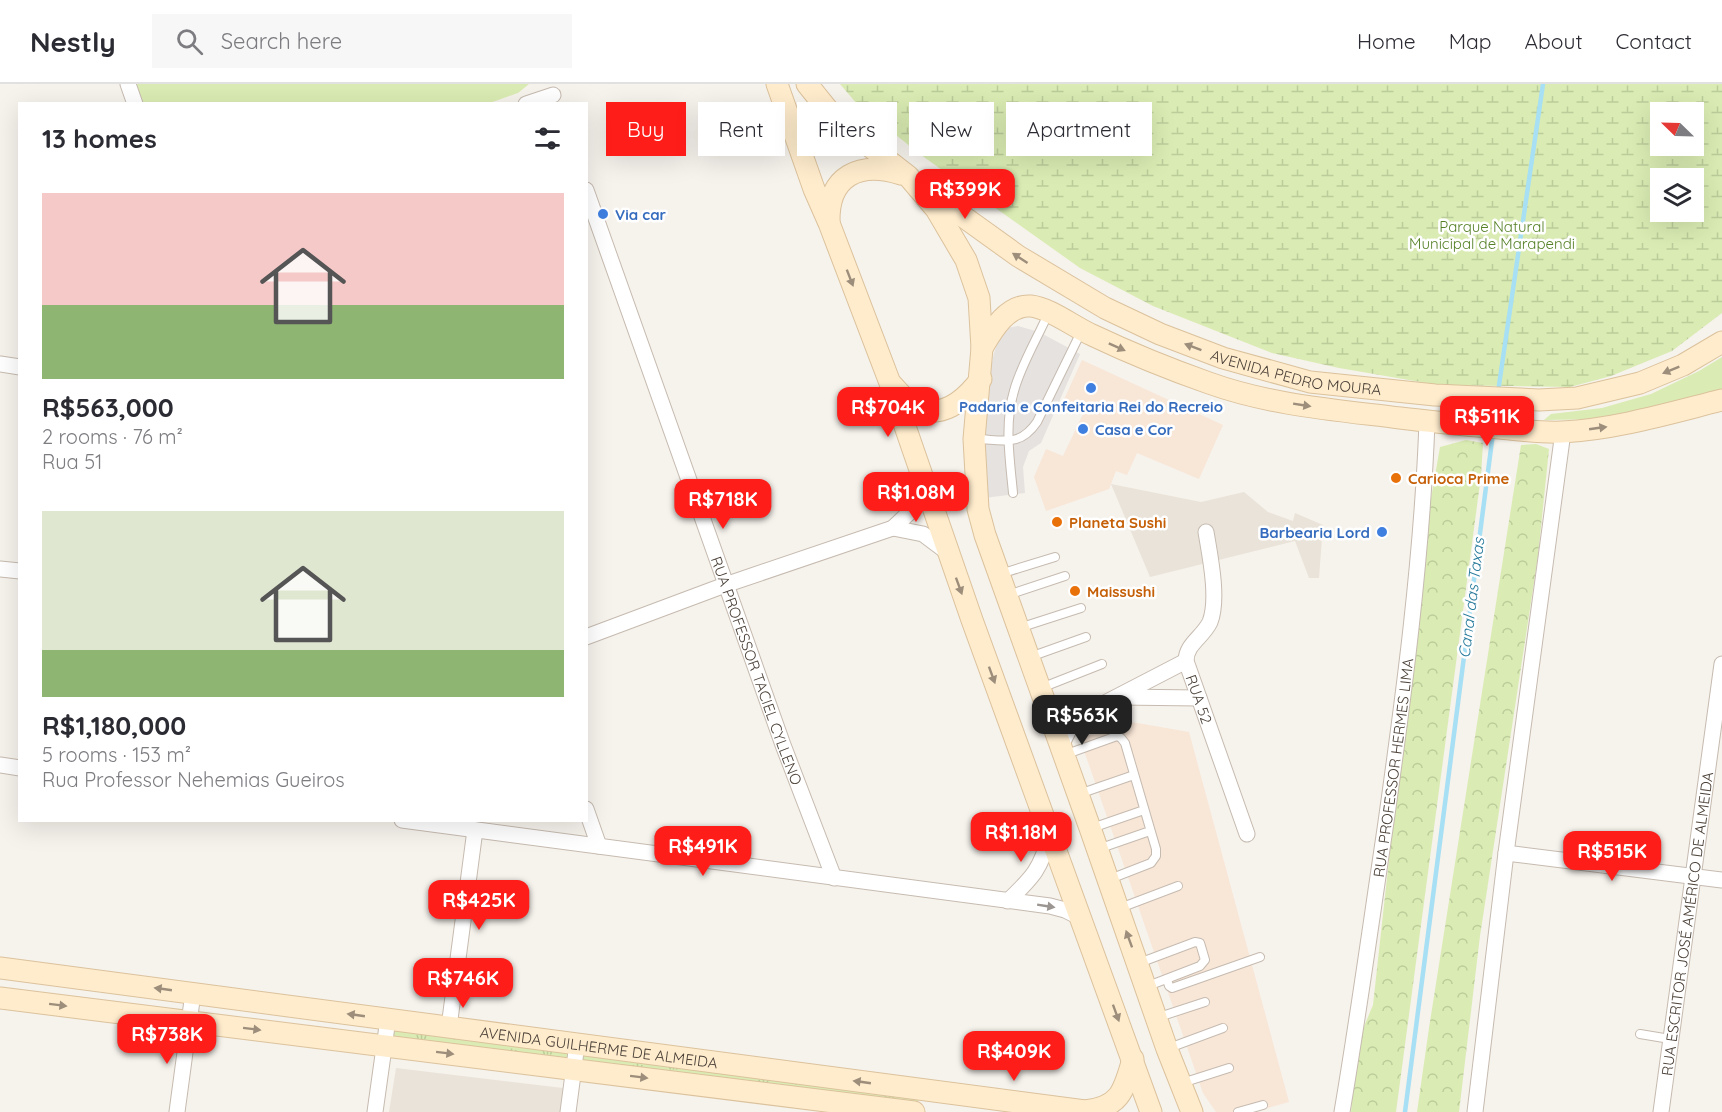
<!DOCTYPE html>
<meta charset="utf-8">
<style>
body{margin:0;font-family:Quicksand,sans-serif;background:#f7f7f7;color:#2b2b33;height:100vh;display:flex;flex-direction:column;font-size:22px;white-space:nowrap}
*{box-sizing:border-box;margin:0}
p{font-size:20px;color:#7c7c81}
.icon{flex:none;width:33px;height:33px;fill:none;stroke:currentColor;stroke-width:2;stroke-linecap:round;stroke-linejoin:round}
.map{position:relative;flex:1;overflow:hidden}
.details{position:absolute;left:18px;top:18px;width:570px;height:720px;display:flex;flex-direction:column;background:#fff;border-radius:0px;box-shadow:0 6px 24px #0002}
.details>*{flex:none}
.top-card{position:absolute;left:606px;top:18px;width:570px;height:54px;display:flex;gap:12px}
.needle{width:39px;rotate:293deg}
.tools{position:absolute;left:1650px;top:18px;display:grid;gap:12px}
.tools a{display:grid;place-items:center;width:54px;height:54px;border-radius:0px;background:#fff;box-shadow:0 6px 24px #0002;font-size:30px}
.price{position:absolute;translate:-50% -51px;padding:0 14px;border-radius:12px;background:#ff1d1a;color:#fff;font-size:20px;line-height:39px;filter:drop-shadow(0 2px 3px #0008)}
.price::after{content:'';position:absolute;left:50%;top:36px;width:18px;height:14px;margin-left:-9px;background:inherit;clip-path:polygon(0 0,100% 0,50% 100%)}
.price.selected{background:#222;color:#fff}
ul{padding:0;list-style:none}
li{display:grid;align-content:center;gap:12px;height:318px;padding:0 24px}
li span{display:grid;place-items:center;height:186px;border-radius:0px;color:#555}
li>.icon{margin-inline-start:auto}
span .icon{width:108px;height:108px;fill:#fffc;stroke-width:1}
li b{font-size:26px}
h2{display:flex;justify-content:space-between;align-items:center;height:72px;padding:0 24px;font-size:26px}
.tag{padding:0 21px;border-radius:0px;background:#fff;box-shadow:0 6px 24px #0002;font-size:21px;line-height:54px}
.tag.selected{background:#ff1d1a;color:#fff}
header{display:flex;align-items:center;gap:36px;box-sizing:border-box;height:84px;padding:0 30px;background:#fff;border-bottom:2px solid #e1e1e2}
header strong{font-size:28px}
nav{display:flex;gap:33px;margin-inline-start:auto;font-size:21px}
.search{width:420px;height:54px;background:#f7f7f7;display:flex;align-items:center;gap:15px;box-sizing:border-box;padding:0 21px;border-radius:0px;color:#7c7c81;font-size:22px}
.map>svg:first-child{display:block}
</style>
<header>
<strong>Nestly</strong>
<div class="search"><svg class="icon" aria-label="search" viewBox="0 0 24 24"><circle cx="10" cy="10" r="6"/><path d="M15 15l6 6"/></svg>Search here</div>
<nav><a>Home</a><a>Map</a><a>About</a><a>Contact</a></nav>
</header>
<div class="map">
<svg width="1722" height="1028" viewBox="0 0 1722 1028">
<defs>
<pattern id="grass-tufts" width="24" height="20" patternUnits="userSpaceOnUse" patternTransform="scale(1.5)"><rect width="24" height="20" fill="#daecb3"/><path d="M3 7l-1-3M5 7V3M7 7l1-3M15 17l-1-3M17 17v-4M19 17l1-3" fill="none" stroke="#bdcc9b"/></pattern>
<pattern id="forest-crowns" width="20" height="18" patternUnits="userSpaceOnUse" patternTransform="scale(1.5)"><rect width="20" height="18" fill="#daecb3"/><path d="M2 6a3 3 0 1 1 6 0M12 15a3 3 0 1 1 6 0" fill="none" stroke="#bdcc9b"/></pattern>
<pattern id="wetland-marsh" width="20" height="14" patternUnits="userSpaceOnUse" patternTransform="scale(1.5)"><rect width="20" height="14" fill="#daecb3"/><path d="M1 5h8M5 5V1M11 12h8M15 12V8" fill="none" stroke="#bdcc9b"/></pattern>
</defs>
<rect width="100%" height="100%" fill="#f6f2ec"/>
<path fill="#eae3d9" d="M1111,400L1201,418L1244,408L1268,428L1293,437L1295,429L1323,441L1319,494H1309L1295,457L1150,493Z
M396,984L563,1004L560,1028H389Z"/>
<path fill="#f8e6d7" d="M1082,276L1223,341L1199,395L1137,369L1127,391L1116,387L1109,405L1046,427L1034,393L1046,365L1063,372L1083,330L1062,320Z
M1120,636L1189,648L1289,1018L1253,1028H1216L1203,1009L1080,655Z"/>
<path fill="url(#grass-tufts)" d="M388,935L920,1006L916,1028L384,962Z"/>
<path fill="url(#forest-crowns)" d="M1466,356L1483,359L1481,392L1396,1028H1351L1357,959L1373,921L1425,449L1440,363Z
M1536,360L1549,365L1538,472L1480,852L1459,1028H1417L1429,944L1521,361Z"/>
<path fill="url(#wetland-marsh)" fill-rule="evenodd" d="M840,0H1722V229L1672,267L1611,292L1570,303L1438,301L1339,284L1272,269L1153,222L1080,184L921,71L857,20ZM1660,28H1694V62H1660ZM1660,94H1694V128H1660Z"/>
<path fill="#daecb3" d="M133,0H529L518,9L487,20H136Z
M1722,273V309L1602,335L1544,336L1551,330L1602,324L1651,310L1699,287Z"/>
<path fill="#e5e2e0" d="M1018,242L1039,248L1080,270L1041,359L1029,367L1023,383L1025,409L984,414L985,312L994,269L1001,249L1007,244Z"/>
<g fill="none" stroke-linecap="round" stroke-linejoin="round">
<path stroke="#a7dff4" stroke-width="4.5" d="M1498,308L1543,0
M1494,338L1496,320
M1405,1028L1493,349"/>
<defs>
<path id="lane" d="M977,355C1004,356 1020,363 1037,338L1081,248
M1013,409C1010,376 1004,340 1014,307C1021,281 1037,255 1048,230
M1000,490L1055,473
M1008,511L1065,492
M1019,544L1081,524
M1030,573L1086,553
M1041,604L1102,580
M1064,671L1117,652L1121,654L1125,659L1156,765V772L1151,779L1110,795
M1079,710L1134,691
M1092,744L1144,726
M1098,765L1150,747
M1120,824L1178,802
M1139,879L1195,858L1200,859L1205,876L1200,882L1148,902
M1167,895L1169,902L1172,904L1260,873
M1159,933L1205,918
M1640,950L1670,955
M1169,964L1223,944
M1182,999L1229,984
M1238,1028L1263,1021"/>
<g id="street">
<path d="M128,0L135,20"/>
<path d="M526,20L553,11"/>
<path id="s1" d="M586,106L783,661L834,794"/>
<path d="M0,280L20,283"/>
<path d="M893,444L923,450L947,468"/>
<path id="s2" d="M1206,448C1210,472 1219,515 1210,538C1203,553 1186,560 1186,577L1247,750"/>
<path d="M0,485L20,487"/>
<path d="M586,553L725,501L893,444L913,425L923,397"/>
<path d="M1118,613L1199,614"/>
<path d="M1061,662L1074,635L1186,577"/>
<path d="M0,681L20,684"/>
<path d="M586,725L599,762"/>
<path d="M402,736L1050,822L1065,826L1081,834"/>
<path d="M1506,769L1722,796"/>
<path d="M1008,817C1033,793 1041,785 1050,750"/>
<path d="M449,943L475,746"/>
<path d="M177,1028L193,909"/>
<path d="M375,1028L388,935"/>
<path d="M568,1028L577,960"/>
<path id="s3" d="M1342,1028C1358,934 1371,839 1385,745C1404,610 1422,474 1427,338"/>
<path d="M1475,1028L1506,769L1563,348"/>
<path id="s4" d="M1661,1028L1722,580"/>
</g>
<g id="secondary">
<path d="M777,0L814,105L829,139L890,299L972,536L1151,1028"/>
<path d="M807,0L836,36L908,92L936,125L966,176L979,214L982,264L974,355L978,425L985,451L1090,744L1167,965L1192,1028"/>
<path id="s5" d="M929,108L1018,172L1105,224L1160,250L1223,274L1310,298L1435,311L1539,316L1577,314L1640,299L1683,281L1722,258"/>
<path d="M829,138C828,91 860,77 901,90"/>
<path d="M982,264C992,247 1007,220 1031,222C1050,224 1074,243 1092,251C1130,269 1169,285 1209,299C1270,321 1336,326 1400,334C1433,338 1466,341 1499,344C1520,346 1541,349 1562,348C1617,345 1670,329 1722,316"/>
<path d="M892,301C899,308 905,316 913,321C940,338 965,316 981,295"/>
<path id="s6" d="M0,884L1085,1027C1121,1023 1124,1006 1133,975"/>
<path d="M0,914L914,1028"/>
</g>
</defs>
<use href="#lane" stroke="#c6bbb0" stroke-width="10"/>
<use href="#street" stroke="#c6bbb0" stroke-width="17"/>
<use href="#secondary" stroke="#dbc29c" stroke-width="23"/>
<use href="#lane" stroke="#fff" stroke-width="8"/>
<use href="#street" stroke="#fff" stroke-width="15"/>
<use href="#secondary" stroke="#ffeccd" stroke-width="21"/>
</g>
<defs><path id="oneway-solid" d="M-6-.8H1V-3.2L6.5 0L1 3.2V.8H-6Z" transform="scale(1.5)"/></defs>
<g fill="#9c8e7b">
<use href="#oneway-solid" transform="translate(1020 174) rotate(-147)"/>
<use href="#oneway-solid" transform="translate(850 194) rotate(69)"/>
<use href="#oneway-solid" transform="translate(1117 263) rotate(24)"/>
<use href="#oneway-solid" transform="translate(1193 263) rotate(-159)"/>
<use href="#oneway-solid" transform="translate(1671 286) rotate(158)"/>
<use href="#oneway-solid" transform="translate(1302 321) rotate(9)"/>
<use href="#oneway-solid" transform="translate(1598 344) rotate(-8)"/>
<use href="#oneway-solid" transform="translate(959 502) rotate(70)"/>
<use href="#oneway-solid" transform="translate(992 591) rotate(70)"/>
<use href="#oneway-solid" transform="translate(1129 855) rotate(-110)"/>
<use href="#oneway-solid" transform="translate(163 905) rotate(-172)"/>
<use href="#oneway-solid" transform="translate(58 921) rotate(7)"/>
<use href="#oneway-solid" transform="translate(1116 929) rotate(70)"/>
<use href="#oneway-solid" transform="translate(356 931) rotate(-172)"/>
<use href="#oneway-solid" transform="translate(252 945) rotate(7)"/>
<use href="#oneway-solid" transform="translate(445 969) rotate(7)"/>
<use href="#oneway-solid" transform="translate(639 993) rotate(7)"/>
<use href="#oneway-solid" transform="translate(862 998) rotate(-172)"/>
</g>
<use fill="#9c9692" href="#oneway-solid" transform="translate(1046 822) rotate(9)"/>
<g fill="#3f7fe0" stroke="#fff" stroke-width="2">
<circle cx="603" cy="130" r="6"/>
<circle cx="1091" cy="304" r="6"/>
<circle cx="1083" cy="345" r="6"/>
<circle cx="1382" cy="448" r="6"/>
</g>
<g fill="#e8710a" stroke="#fff" stroke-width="2">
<circle cx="1396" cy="394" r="6"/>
<circle cx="1057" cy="438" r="6"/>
<circle cx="1075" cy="507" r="6"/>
</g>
<g text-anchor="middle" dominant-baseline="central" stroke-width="5" stroke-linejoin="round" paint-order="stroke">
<g font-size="15" font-weight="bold" fill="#366cbe" stroke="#fff" text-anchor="start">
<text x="615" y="130">Via car</text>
<text x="1091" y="322" text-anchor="middle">Padaria e Confeitaria Rei do Recreio</text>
<text x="1095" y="345">Casa e Cor</text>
<text x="1370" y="448" text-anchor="end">Barbearia Lord</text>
</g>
<g font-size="15" fill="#568127" stroke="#fff">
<text x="1492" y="142">Parque Natural<tspan x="1492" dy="17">Municipal de Marapendi</tspan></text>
</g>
<g font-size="15" fill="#4b4138" stroke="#fff">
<text stroke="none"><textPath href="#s5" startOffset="414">AVENIDA PEDRO MOURA</textPath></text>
<text stroke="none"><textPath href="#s1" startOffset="510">RUA PROFESSOR TACIEL CYLLENO</textPath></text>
<text stroke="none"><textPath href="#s2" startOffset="178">RUA 52</textPath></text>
<text stroke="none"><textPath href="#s3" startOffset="348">RUA PROFESSOR HERMES LIMA</textPath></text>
<text stroke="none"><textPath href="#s4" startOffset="190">RUA ESCRITOR JOSÉ AMÉRICO DE ALMEIDA</textPath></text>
<text stroke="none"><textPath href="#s6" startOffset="604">AVENIDA GUILHERME DE ALMEIDA</textPath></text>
</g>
<g font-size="15" font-weight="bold" fill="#c56008" stroke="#fff" text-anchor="start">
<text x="1408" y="394">Carioca Prime</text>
<text x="1069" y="438">Planeta Sushi</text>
<text x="1087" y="507">Maissushi</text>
</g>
<g font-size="16" font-style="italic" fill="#267a9b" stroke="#fff">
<text transform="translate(1471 514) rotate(-83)">Canal das Taxas</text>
</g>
</g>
</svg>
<div class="tools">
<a><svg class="needle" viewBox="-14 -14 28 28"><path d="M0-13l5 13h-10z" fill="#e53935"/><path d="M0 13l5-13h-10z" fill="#7c7c81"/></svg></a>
<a><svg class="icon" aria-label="layers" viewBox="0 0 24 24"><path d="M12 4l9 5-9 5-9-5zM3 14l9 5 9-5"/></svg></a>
</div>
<b class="price" style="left:965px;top:136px">R$399K</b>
<b class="price" style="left:888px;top:354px">R$704K</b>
<b class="price" style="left:1487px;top:363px">R$511K</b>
<b class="price" style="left:916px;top:439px">R$1.08M</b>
<b class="price" style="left:723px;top:446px">R$718K</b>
<b class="price selected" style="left:1082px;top:662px">R$563K</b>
<b class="price" style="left:1021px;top:779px">R$1.18M</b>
<b class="price" style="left:703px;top:793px">R$491K</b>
<b class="price" style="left:1612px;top:798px">R$515K</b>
<b class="price" style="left:479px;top:847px">R$425K</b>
<b class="price" style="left:463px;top:925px">R$746K</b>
<b class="price" style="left:167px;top:981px">R$738K</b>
<b class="price" style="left:1014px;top:998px">R$409K</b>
<div class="top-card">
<a class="tag selected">Buy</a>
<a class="tag">Rent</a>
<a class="tag">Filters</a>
<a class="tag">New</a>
<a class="tag">Apartment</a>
</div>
<section class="details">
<h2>13 homes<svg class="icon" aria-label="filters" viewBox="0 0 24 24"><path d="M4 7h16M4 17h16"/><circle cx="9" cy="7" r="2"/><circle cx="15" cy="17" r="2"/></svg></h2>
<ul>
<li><span style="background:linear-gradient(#f6c9c9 60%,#8fb573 0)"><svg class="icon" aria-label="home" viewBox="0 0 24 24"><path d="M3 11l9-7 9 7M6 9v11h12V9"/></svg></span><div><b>R$563,000</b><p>2 rooms · 76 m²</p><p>Rua 51</p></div></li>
<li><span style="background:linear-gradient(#dfe7d0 75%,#8fb573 0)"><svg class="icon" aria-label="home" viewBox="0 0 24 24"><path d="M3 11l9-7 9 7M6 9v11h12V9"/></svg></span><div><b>R$1,180,000</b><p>5 rooms · 153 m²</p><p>Rua Professor Nehemias Gueiros</p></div></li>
</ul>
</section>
</div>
